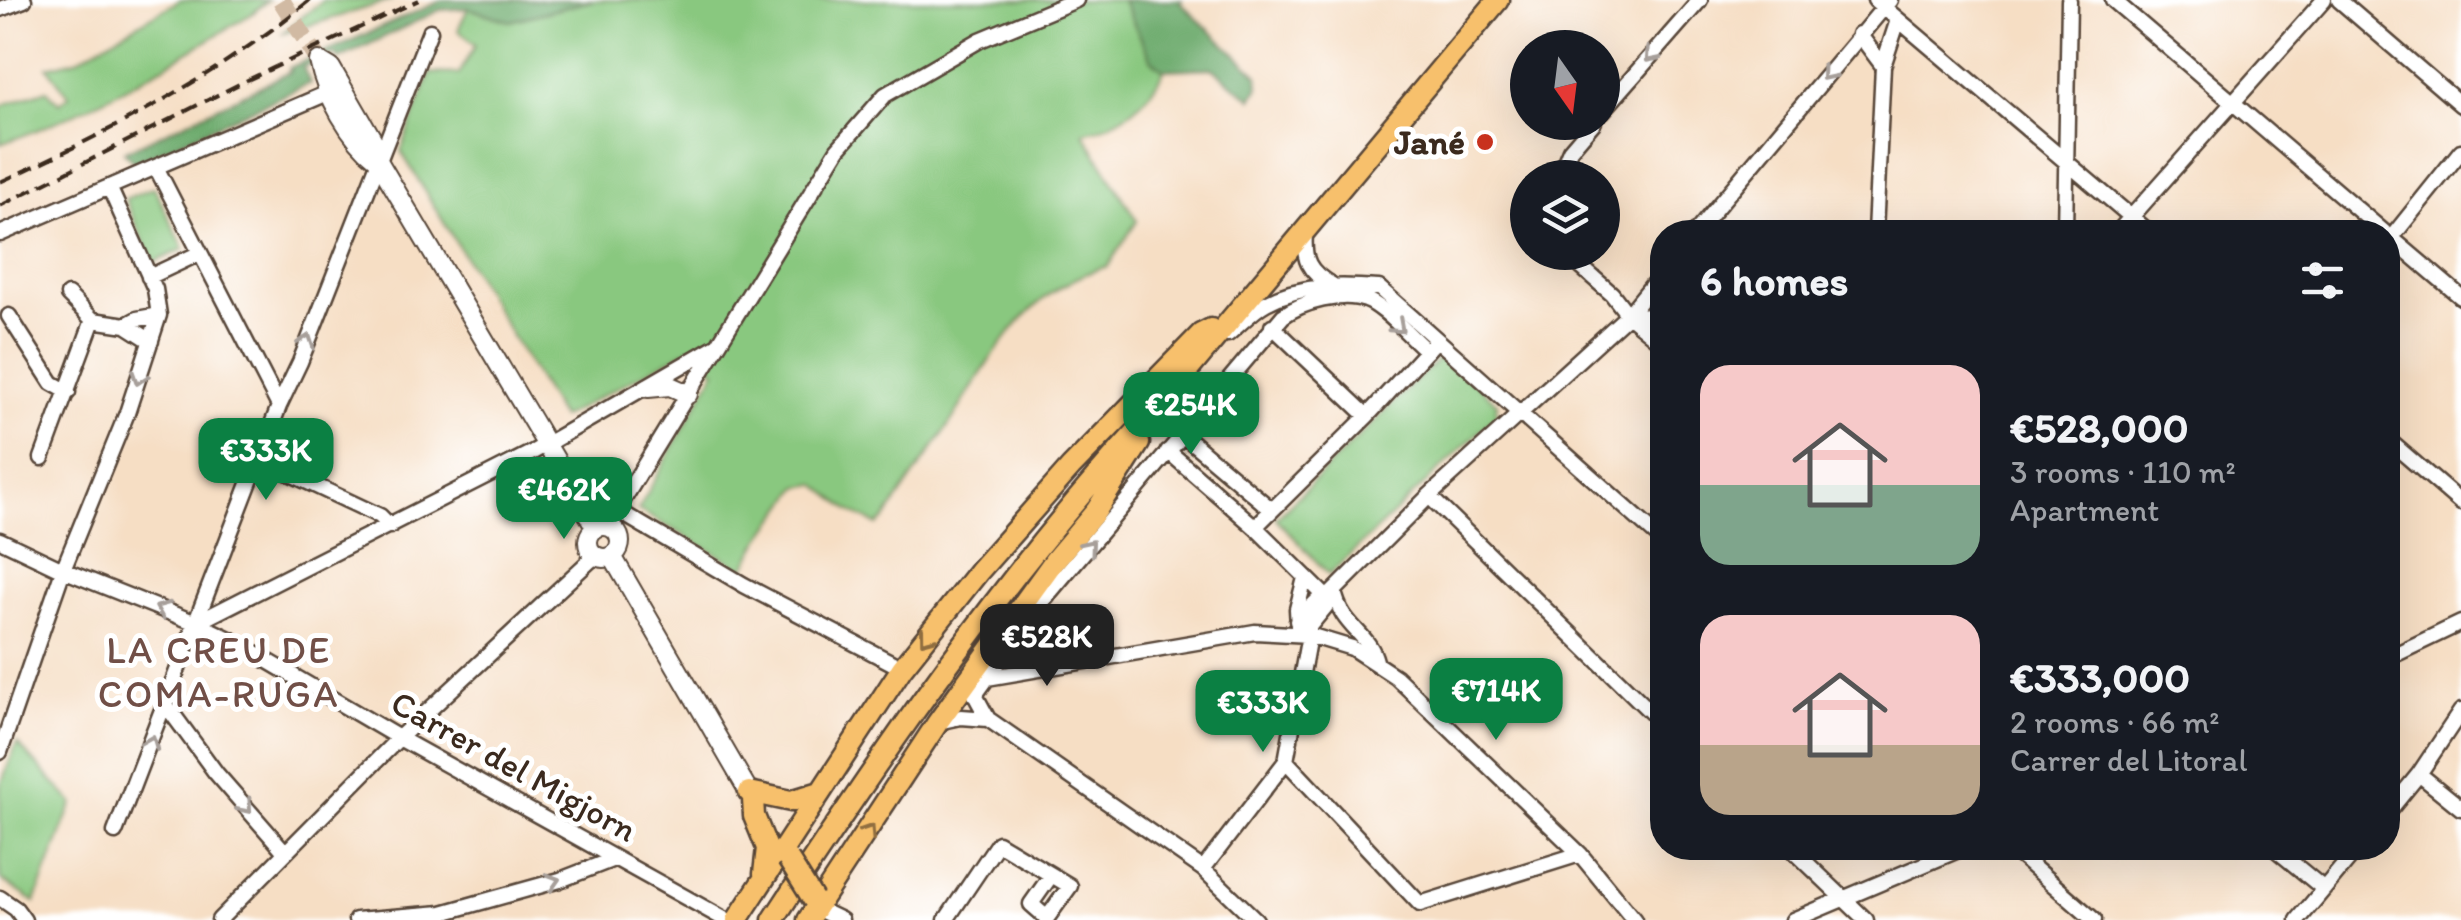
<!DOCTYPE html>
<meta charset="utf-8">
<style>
body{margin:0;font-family:Itim,sans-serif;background:#242831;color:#f1f3f6;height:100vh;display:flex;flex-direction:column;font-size:38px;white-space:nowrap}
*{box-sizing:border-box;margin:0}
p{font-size:32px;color:#9ea1a6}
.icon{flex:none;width:55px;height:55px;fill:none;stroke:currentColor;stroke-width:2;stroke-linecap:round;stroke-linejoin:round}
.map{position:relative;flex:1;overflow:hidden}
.panel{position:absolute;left:1650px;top:220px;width:750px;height:640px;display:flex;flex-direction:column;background:#171b24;border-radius:40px;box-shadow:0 10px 40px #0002}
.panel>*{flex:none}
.needle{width:65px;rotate:166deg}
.controls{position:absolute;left:1510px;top:30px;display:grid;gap:20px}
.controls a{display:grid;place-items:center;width:110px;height:110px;border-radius:50%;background:#171b24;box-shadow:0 10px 40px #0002;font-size:50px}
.price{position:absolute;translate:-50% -85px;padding:0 22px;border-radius:20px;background:#0b8043;color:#fff;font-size:32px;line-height:65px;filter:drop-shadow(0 2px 5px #0008)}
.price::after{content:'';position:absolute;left:50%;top:60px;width:30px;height:22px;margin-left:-15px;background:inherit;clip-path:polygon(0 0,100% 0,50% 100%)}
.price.on{background:#222;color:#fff}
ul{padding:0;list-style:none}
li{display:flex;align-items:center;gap:30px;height:250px;padding:0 50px}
li span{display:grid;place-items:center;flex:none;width:280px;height:200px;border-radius:30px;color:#555}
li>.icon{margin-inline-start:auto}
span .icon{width:120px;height:120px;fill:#fffc;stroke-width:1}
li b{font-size:42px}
h2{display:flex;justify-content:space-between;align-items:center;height:120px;padding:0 50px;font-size:42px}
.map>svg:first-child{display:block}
</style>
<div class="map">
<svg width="2461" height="920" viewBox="0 0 2461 920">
<rect width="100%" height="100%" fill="#fff"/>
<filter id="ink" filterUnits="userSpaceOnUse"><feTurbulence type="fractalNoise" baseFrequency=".01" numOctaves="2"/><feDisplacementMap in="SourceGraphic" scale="20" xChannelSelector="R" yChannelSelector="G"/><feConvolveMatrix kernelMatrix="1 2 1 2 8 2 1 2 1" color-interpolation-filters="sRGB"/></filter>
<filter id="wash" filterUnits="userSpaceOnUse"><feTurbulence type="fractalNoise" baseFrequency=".0048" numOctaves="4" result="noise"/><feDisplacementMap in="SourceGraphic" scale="40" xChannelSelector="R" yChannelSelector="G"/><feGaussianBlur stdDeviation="2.25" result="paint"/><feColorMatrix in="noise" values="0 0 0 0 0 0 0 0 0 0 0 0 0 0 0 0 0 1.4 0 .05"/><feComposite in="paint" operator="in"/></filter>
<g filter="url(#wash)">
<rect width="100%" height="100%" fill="#f6dec4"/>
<path fill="#89c87f" stroke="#62794e" stroke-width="2.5" d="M180,0H268L253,13C171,62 91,113 0,144V106L47,90L59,103L69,96L47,67L76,60Z
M323,0H392L281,34Z
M594,0H1122L1152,60L1164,70C1149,103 1118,126 1083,132L1137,221L1108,266C1020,291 989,364 943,434C924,462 903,489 886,518L877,525L849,510L816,484L799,487L760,540L744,569L638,510L716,370L685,351L561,418L401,151L430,73L459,74L476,44L458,30L468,8L510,21Z
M154,187L184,249L153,263L125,199Z
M1441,356H1446L1497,403L1496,416L1329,575L1276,518Z
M17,743L73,803L35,902L0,879V786Z"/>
<path fill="#6eac6e" stroke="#546b46" stroke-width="2.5" d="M443,0H594L510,21L468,8L440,10L339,59L335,54L303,67L310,83L134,163L124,152L290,72L289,68Z
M1122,0H1182L1180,3L1258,75L1259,87L1252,99L1212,68L1164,70L1152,60Z"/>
</g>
<g filter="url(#ink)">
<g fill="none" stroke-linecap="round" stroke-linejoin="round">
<path stroke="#d1baa3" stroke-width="18" stroke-dasharray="18 9" stroke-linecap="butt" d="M281,0L319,61"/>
<defs>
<path id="minor" d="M1875,0L2149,232
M2113,0L2384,232
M2339,0L2461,105
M0,9L24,0
M1859,34L1883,66
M1602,112L1700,0
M157,169L279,406
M1558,178L1570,150L1594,122
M1696,232L1890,0
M1875,232L1883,66L1898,20
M2065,232L2069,0
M2118,232L2324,0
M0,234L330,92
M1305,234C1303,259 1308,272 1332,285
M2388,235L2461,297
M2388,242L2461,151
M1564,252L1612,294L1628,315L1662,343
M149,277L200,253
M68,295L93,320L126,325L151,341
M1628,315L1662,316
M9,316L52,383L68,392
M126,325L137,319L159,315
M1272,326L1367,416
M1228,334C1240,324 1253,310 1266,303C1301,284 1341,285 1379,288L1662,540
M1182,434L1272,510
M2388,440L2461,503
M1168,451L1255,527L1327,598
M42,458L93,320
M259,459L380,516L390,526
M1429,496L1662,723
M617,510L744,585L902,668
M1255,527L1367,416L1433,344
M611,528L617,510L838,149L885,95L980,40L1076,0
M0,540L63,570L196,623L232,640L399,738L726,920
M1334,591C1341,627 1369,633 1376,661
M1037,607C1046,634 1067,647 1093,655
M1297,621L1320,598H1327L1429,496L1628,315L1662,273
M196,623L533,452L716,346
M1298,626L1297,609L1305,578
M1303,634L1326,606L1327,598
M2388,658L2461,623
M987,678L1255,632L1309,635L1352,648L1396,677L1580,854L1634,920
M975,695L1045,598L1283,316C1302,302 1342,291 1366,300C1384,306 1411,338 1427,351
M975,695L988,719L1203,869L1256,920
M166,705L216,773L285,852
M938,722L961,717L988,719
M0,752L63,570L127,413L159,315L155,289L110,189
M1286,761L1420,904L1580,854
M2419,774L2461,808
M2388,812L2419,774L2461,711
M115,832L279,406L300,362L430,31
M1791,848L1866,920
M2011,848L2094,920
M2274,848L2324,889
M1203,869L1286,761L1309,635
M0,898L16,909L24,920
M816,908L841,920
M219,920L399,738L595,556
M356,920L442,913L560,880L614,859
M946,920L998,843L1070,886L1047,918L1031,904L1050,877
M1793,920L1963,848
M2298,920L2358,848"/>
<path id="tertiary" d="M319,61C326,95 350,138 377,159L596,528
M321,62L331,68L375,144L376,153
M648,388L670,386L688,394
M588 542a16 16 0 1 1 32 0a16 16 0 1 1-32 0Z
M612,556L749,792"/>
<path id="primary" d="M749,792L791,801L820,792
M753,799L754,816L767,848L764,874
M737,920L902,668L979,571L1071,467L1201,334L1211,329
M773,920C887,746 1005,575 1145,422L1498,0
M808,920L938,722L1054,561L1096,511L1139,443"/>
</defs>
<use href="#minor" stroke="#574537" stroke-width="19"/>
<use href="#tertiary" stroke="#574537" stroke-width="22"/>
<use href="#primary" stroke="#574537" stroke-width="25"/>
<use href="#minor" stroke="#fff" stroke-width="14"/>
<use href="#tertiary" stroke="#fff" stroke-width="18"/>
<use href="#primary" stroke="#f7c06c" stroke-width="20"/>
<path stroke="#3b2a1e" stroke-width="4" stroke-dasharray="15 8" stroke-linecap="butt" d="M0,182C110,132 216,77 310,0
M0,206L241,83L419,0"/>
<defs>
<path id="primary-bridge" d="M788,859L813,899"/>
</defs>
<use href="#primary-bridge" stroke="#574537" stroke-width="25" stroke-linecap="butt"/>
<use href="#primary-bridge" stroke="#f7c06c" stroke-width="20"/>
</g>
<defs><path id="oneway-chevron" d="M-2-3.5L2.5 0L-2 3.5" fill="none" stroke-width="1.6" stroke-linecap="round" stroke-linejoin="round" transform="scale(2.5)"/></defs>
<g stroke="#a79f9a">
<use href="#oneway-chevron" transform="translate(1651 56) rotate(131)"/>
<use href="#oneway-chevron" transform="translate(1827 74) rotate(130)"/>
<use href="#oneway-chevron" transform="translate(1398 327) rotate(42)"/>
<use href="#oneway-chevron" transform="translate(307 341) rotate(-71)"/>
<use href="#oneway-chevron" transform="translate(139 378) rotate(108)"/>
<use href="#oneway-chevron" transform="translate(1089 546) rotate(-50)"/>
<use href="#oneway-chevron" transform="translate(162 609) rotate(-158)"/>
<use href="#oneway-chevron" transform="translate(151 742) rotate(-68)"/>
<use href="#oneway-chevron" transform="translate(246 807) rotate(49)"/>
<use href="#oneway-chevron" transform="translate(553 881) rotate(-17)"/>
</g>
<g stroke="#906e41">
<use href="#oneway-chevron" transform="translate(926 638) rotate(127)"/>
<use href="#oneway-chevron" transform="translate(869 831) rotate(-57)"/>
</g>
</g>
<circle fill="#c8321e" stroke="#fff" stroke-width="4" cx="1485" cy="142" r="10"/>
<g text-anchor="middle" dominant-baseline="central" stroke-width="10" stroke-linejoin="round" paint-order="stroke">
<g font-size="35" font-weight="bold" fill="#3b2a1e" stroke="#fff" text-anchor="end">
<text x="1465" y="142">Jané</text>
</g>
<g font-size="35" fill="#3b2a1e" stroke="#fff">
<text transform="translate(514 766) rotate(29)">Carrer del Migjorn</text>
</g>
<g font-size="38" letter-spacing="2.5" fill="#714f47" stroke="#fff">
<text x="219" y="650">LA CREU DE<tspan x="219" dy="44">COMA-RUGA</tspan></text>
</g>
</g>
</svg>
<div class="controls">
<a><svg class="needle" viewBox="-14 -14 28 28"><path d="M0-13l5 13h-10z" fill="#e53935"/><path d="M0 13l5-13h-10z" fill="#9ea1a6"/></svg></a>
<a><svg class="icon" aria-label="layers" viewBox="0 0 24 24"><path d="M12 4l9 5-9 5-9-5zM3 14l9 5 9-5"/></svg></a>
</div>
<b class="price" style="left:1191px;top:457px">€254K</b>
<b class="price" style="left:266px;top:503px">€333K</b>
<b class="price" style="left:564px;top:542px">€462K</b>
<b class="price on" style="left:1047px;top:689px">€528K</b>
<b class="price" style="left:1496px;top:743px">€714K</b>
<b class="price" style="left:1263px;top:755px">€333K</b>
<section class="panel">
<h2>6 homes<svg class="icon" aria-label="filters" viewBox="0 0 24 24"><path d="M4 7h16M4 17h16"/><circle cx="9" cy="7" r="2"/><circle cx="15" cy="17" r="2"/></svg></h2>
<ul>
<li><span style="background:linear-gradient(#f6c9c9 60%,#7fa58c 0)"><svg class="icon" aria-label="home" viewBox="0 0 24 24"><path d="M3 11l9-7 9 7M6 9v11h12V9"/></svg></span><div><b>€528,000</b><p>3 rooms · 110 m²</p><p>Apartment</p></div></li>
<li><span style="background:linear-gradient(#f6c9c9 65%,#b9a48a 0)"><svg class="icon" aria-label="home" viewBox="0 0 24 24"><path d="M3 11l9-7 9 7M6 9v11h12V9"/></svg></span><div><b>€333,000</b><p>2 rooms · 66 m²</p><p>Carrer del Litoral</p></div></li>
</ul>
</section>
</div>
